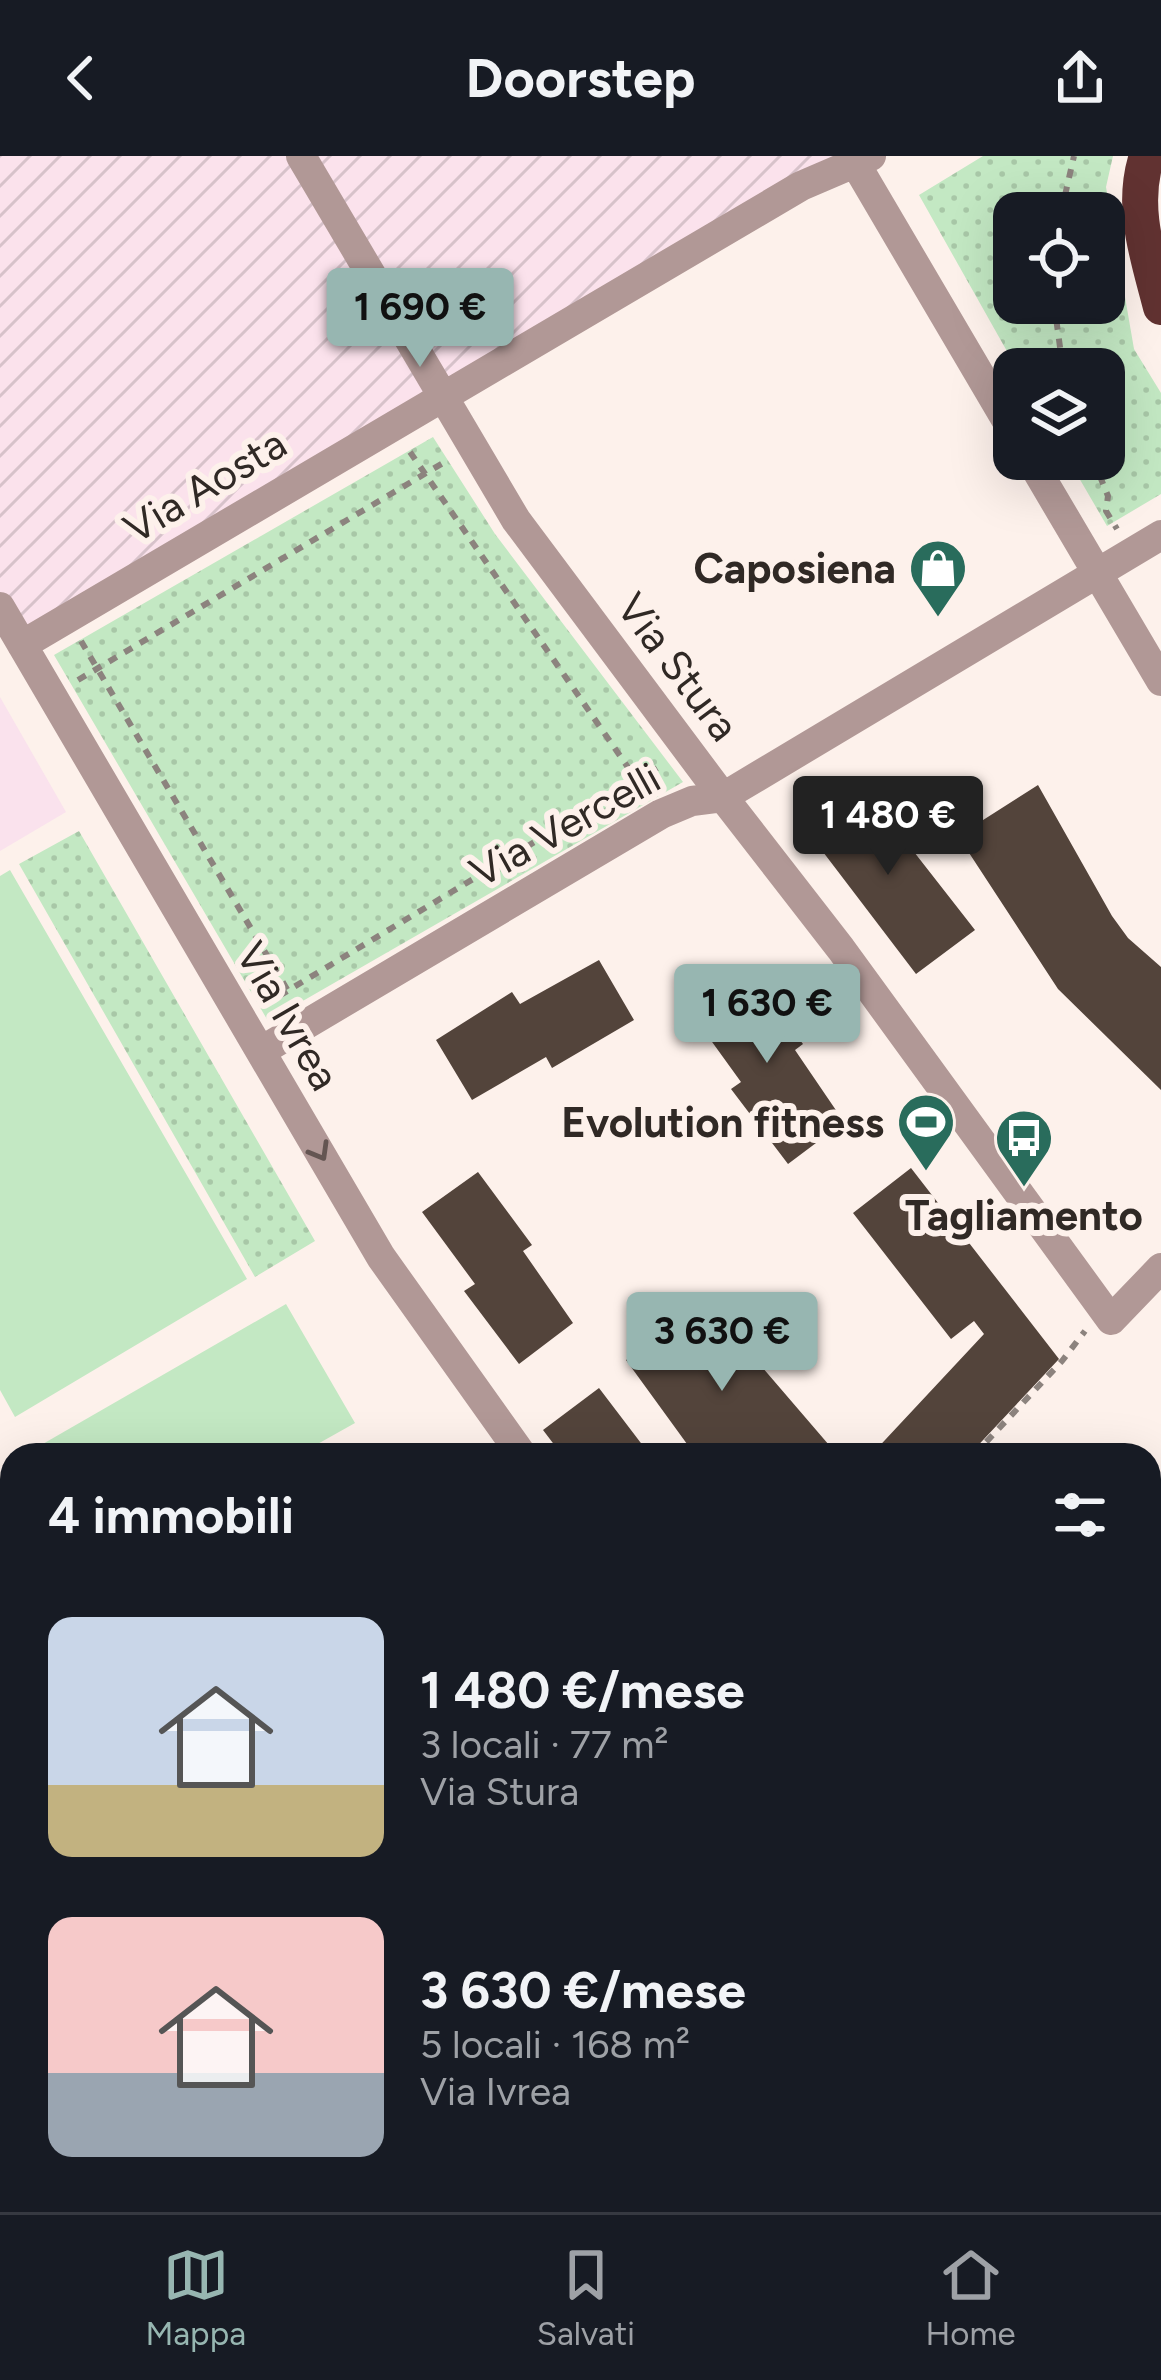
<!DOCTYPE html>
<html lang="it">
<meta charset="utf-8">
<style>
body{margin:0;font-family:Figtree,sans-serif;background:#242831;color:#f1f3f6;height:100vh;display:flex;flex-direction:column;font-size:45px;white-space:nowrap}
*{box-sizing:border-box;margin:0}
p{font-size:39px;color:#9ea1a6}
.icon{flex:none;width:66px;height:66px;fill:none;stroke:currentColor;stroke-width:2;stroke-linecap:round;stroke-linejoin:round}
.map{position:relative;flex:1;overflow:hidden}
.panel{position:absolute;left:0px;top:1287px;width:1161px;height:771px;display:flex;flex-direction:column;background:#171b24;border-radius:36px 36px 0 0;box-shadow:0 12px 48px #0002}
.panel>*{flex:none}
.tools{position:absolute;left:993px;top:36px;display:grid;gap:24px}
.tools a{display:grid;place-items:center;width:132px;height:132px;border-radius:24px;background:#171b24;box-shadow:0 12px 48px #0002;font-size:60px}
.price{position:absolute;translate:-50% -102px;padding:0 27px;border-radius:12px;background:#97b6b1;color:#111;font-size:39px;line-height:78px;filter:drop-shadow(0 3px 6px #0008)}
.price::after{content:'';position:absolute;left:50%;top:72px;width:36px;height:27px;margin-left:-18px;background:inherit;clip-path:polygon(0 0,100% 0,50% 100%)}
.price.active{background:#222;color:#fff}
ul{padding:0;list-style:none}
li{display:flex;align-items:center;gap:36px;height:300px;padding:0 48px}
li span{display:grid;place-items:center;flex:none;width:336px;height:240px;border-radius:24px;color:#555}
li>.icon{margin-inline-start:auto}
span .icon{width:144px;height:144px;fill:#fffc;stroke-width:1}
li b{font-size:51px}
h2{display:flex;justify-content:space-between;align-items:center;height:144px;padding:0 48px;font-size:51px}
header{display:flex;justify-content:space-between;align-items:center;height:156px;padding:0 48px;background:#171b24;font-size:54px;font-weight:700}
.tabs{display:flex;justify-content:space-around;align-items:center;height:168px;border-top:3px solid #363941;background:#171b24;font-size:33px;color:#9ea1a6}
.tabs a{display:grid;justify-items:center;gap:6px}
.tabs .active{color:#97b6b1}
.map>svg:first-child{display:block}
</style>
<header><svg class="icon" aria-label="back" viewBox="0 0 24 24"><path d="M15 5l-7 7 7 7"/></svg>Doorstep<svg class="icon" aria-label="share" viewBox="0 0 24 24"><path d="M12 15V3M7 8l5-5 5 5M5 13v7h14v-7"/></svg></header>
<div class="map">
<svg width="1161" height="2056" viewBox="0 0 1161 2056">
<defs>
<pattern id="industrial-furrows" width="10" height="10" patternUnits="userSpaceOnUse" patternTransform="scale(3)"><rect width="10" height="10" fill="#fbe2ec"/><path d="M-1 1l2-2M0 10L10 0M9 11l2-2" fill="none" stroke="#d7c2ca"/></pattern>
<pattern id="park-dots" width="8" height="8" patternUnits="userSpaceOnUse" patternTransform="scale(3)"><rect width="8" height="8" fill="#c3e8c3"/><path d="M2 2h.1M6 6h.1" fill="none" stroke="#a8c7a7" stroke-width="1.8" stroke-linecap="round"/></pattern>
</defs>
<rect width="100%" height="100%" fill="#fdf1eb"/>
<path fill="url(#industrial-furrows)" d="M0,0H844L17,481L0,453Z"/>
<path fill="#fae2ed" d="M0,541L66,656L0,695Z"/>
<path fill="url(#park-dots)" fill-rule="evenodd" d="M983,0H1113L1106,31L1134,193L1161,237V338L1107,370L1068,303H1104V213H1017L919,39ZM1014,57H1104V147H1014Z
M433,281L495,378L683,626L268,865L54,499Z
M79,675L315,1085L255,1121L19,708Z"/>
<path fill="#c3e8c3" d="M10,714L247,1123L15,1261L0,1234V720Z
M286,1148L355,1267L298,1299H46L41,1289Z"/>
<path fill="#53443b" d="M861,628L975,774L916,818L801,667Z
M1038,629L1112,760L1128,782L1161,811V934L1058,833L958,680Z
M599,804L634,864L552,912L546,901L472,944L436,884L512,836L520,848Z
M746,812L803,888L795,894L844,966L788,1008L731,933L741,926L689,854Z
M911,1012L1059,1203L969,1299H871L984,1178L974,1165L951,1183L853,1057Z
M478,1016L532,1089L523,1095L573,1167L519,1208L464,1135L475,1128L422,1056Z
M708,1148L835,1296L833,1299H695L626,1204Z
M599,1232L650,1299H562L543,1274Z
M12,1612V1700L0,1680V1619Z
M12,1901V1986L0,1993V1908Z
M564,2046H666L656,2056H555Z
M781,2046H794L804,2056H771Z
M971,2046H1092L1103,2056H982Z"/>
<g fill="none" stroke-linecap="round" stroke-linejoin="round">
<path stroke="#8c837e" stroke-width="6" stroke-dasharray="9 9" stroke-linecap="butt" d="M1061,57L1074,0
M1054,147L1063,213
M410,296L645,636
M1093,303L1108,340L1106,355L1117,373
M81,485L288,835
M78,524L448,304
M264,849L664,608
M974,1299L1062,1205L1085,1175
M1149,1421L1161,1431"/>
<path stroke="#b19896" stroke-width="30" d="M301,0L516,364L723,641L841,793L1111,1164L1161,1112
M851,0L1014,277
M1030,303L1161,525
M0,451L381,1101L522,1299
M22,489L801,30L871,0
M261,895L661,658L692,645L723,641L1161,379
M1149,1935L1161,1946
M823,2046L831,2054"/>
<path stroke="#774c4b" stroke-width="30" d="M1149,1380L1161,1367
M360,2056L368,2046
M475,2056L484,2046"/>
<path stroke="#613231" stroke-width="36" d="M1147,0C1130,51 1148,100 1161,151"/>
</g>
<defs><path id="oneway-chevron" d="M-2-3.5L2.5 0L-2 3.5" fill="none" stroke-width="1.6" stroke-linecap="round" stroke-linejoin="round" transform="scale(3)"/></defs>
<use stroke="#645552" href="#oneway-chevron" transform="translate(320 996) rotate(60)"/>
<defs>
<symbol id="shop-pin" viewBox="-11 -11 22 30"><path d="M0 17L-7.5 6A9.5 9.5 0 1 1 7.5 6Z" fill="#296c5c" stroke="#fdf1eb"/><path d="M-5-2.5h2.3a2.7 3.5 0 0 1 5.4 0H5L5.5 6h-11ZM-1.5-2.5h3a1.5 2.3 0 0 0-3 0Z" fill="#fff"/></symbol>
<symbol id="stadium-pin" viewBox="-11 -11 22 30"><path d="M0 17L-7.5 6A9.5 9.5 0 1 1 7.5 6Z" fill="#296c5c" stroke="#fdf1eb"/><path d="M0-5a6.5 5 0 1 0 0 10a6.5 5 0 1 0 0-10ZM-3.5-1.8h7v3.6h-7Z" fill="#fff"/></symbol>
<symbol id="bus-pin" viewBox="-11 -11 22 30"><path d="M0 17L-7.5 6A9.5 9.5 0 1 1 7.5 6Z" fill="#296c5c" stroke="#fdf1eb"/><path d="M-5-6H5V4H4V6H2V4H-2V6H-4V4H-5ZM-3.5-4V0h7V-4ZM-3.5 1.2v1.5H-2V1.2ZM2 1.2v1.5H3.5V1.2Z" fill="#fff"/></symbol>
</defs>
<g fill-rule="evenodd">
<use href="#shop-pin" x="905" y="379" width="66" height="90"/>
<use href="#stadium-pin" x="893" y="933" width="66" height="90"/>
<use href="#bus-pin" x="991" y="949" width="66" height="90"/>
</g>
<g text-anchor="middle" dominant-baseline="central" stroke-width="12" stroke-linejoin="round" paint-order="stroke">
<g font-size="42" fill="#302925" stroke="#fdf1eb">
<text transform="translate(205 330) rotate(-31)">Via Aosta</text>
<text transform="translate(678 511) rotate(53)">Via Stura</text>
<text transform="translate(565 669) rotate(-29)">Via Vercelli</text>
<text transform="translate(288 860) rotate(60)">Via Ivrea</text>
</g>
<g font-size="42" font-weight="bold" fill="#302925" stroke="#fdf1eb" text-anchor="end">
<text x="896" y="412">Caposiena</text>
<text x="884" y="966">Evolution fitness</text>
<text x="1024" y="1059" text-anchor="middle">Tagliamento</text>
</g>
</g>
</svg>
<div class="tools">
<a><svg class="icon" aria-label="locate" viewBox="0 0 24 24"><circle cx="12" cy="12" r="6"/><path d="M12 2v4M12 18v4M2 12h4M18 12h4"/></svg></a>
<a><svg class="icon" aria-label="layers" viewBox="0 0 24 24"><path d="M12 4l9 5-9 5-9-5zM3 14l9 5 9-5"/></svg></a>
</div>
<b class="price" style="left:420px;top:214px">1 690 €</b>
<b class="price active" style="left:888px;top:722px">1 480 €</b>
<b class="price" style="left:767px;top:910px">1 630 €</b>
<b class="price" style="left:722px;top:1238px">3 630 €</b>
<section class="panel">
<h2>4 immobili<svg class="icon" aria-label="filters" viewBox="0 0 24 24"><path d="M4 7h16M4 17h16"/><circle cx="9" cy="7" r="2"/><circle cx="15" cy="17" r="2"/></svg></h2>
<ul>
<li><span style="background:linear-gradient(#c9d6e8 70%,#c2b280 0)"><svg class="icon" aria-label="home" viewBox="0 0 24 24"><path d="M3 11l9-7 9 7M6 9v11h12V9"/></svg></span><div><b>1 480 €/mese</b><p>3 locali · 77 m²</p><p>Via Stura</p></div></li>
<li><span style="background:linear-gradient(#f6c9c9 65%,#9aa5b1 0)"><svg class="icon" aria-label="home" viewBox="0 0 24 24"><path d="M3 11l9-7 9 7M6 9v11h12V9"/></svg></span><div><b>3 630 €/mese</b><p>5 locali · 168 m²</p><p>Via Ivrea</p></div></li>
</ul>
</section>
</div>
<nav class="tabs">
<a class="active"><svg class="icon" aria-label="map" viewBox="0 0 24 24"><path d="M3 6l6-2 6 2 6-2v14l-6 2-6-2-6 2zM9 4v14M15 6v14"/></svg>Mappa</a>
<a><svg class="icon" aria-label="saved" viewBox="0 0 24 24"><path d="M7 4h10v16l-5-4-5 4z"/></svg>Salvati</a>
<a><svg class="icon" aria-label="home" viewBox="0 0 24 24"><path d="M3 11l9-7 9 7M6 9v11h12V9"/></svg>Home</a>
</nav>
